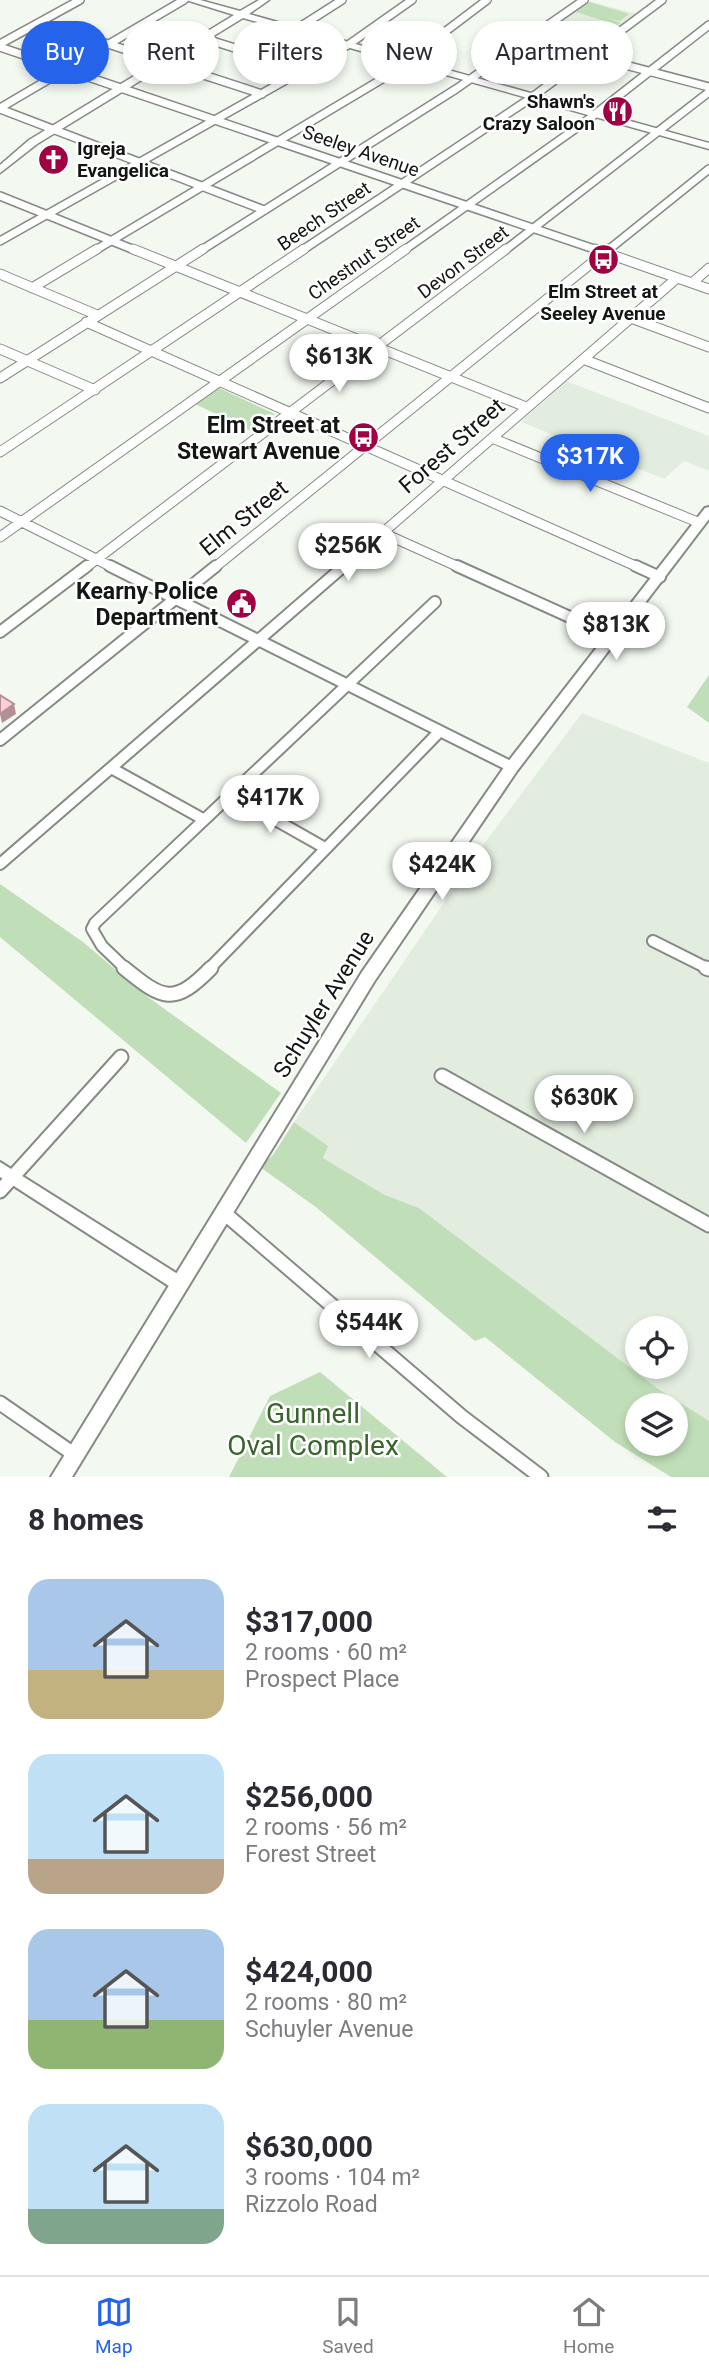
<!DOCTYPE html>
<meta charset="utf-8">
<style>
body{margin:0;font-family:Roboto,sans-serif;background:#f2f2f3;color:#2b2b33;height:100vh;display:flex;flex-direction:column;font-size:26px;white-space:nowrap}
*{box-sizing:border-box;margin:0}
p{font-size:23px;color:#7c7c81}
.icon{flex:none;width:38px;height:38px;fill:none;stroke:currentColor;stroke-width:2;stroke-linecap:round;stroke-linejoin:round}
.map{position:relative;height:1477px;overflow:hidden}
.panel{display:flex;flex-direction:column;background:#fff;flex:1}
.panel>*{flex:none}
.top-card{position:absolute;left:21px;top:21px;width:668px;height:63px;display:flex;gap:14px}
.controls{position:absolute;left:625px;top:1316px;display:grid;gap:14px}
.controls a{display:grid;place-items:center;width:63px;height:63px;border-radius:50%;background:#fff;box-shadow:0 4px 10px #0003;font-size:35px}
.price{position:absolute;translate:-50% -60px;padding:0 16px;border-radius:24px;background:#fff;color:#222;font-size:23px;line-height:46px;filter:drop-shadow(0 2px 4px #0008)}
.price::after{content:'';position:absolute;left:50%;top:42px;width:21px;height:16px;margin-left:-10px;background:inherit;clip-path:polygon(0 0,100% 0,50% 100%)}
.price.active{background:#2563eb;color:#fff}
ul{padding:0;list-style:none}
li{display:flex;align-items:center;gap:21px;height:175px;padding:0 28px}
li span{display:grid;place-items:center;flex:none;width:196px;height:140px;border-radius:21px;color:#555}
li>.icon{margin-inline-start:auto}
span .icon{width:84px;height:84px;fill:#fffc;stroke-width:1}
li b{font-size:30px}
h2{display:flex;justify-content:space-between;align-items:center;height:84px;padding:0 28px;font-size:30px}
.tag{padding:0 24px;border-radius:32px;background:#fff;box-shadow:0 4px 10px #0003;font-size:24px;line-height:63px}
.tag.active{background:#2563eb;color:#fff}
.tabs{display:flex;justify-content:space-around;align-items:center;height:98px;border-top:2px solid #e1e1e2;background:#fff;font-size:19px;color:#7c7c81}
.tabs a{display:grid;justify-items:center;gap:4px}
.tabs .active{color:#2563eb}
.map>svg:first-child{display:block}
</style>
<div class="map">
<svg width="709" height="1477" viewBox="0 0 709 1477">
<rect width="100%" height="100%" fill="#f3f9f1"/>
<path fill="#e2eddf" fill-rule="evenodd" d="M584,0L641,15L588,55L528,40Z
M566,381L709,436V471L684,461L664,479L521,422Z
M582,713L709,763V1421L657,1388L419,1208L385,1195L323,1158L327,1146L294,1122L489,837ZM637,1328H676V1367H637Z"/>
<path fill="#c0dfb8" fill-rule="evenodd" d="M590,2L629,14L620,21L607,18L621,23L617,25L576,12Z
M217,387L275,414L251,431L193,403Z
M709,675V723L687,707Z
M0,884L83,942L148,997L281,1093L246,1143L0,937Z
M294,1122L328,1146L323,1158L385,1195L419,1208L657,1388L709,1421V1477H671L615,1442L485,1337L475,1341L317,1208L260,1167L273,1155ZM637,1405H676V1444H637Z
M320,1372L447,1477H229L270,1396Z"/>
<g fill="none" stroke-linecap="round" stroke-linejoin="round">
<defs>
<path id="minor-far3" d="M40,22L262,94
M295,30L342,0
M492,30L709,87
M203,38L304,70
M0,44L80,0
M0,47L600,251
M405,62L487,0
M0,108L184,0
M0,109L264,210
M0,196L137,251
M0,241L348,45L412,0
M94,251L409,63
M200,251L456,89L584,0
M301,251L531,98L662,0
M403,251L585,122L709,25
M504,251L709,92
M607,251L709,169"/>
<path id="minor-far2" d="M133,249L526,407
M595,249L709,289
M0,274L97,315
M692,283L709,268
M32,288L97,249
M631,318L709,347
M86,322L640,568
M0,349L95,390
M583,359L709,408
M0,378L203,249
M492,438L700,523
M0,452L304,249
M0,511L114,568
M383,533L461,568
M0,537L406,249
M85,568L506,249
M214,568L609,249
M342,568L677,278"/>
<path id="minor-far1" d="M110,566L512,767
M457,566L614,637
M636,566L660,577
M0,632L87,566
M0,740L216,566
M111,768L203,819
M230,794L325,848
M0,864L344,566
M653,941L709,969
M126,969L102,946L92,929L95,923L435,602
M209,969L440,731"/>
<path id="minor" d="M124,968C163,1000 174,1006 211,968
M706,968L709,969
M442,1076L709,1225
M0,1191L121,1057
M223,1212L462,1417L541,1477
M0,1403L75,1455"/>
<path id="tertiary" d="M0,1162L184,1278L186,1283L184,1288L178,1291L172,1288L0,1177Z"/>
<path id="secondary" d="M709,507V519L517,771L374,982L72,1477H51L362,972L507,763L705,508Z"/>
<path id="primary" d="M186,0H200L240,11L259,0H269L249,14L709,143V149L243,18L37,144L0,173V165L29,140L234,15Z"/>
</defs>
<use href="#minor-far3" stroke="#858b84" stroke-width="10"/>
<use href="#minor-far2" stroke="#858b84" stroke-width="11"/>
<use href="#minor-far1" stroke="#858b84" stroke-width="14"/>
<use href="#minor" stroke="#858b84" stroke-width="17"/>
<use href="#tertiary" stroke="#858b84" stroke-width="4"/>
<use href="#secondary" stroke="#858b84" stroke-width="4"/>
<use href="#primary" stroke="#858b84" stroke-width="3"/>
<use href="#minor-far3" stroke="#fff" stroke-width="7"/>
<use href="#minor-far2" stroke="#fff" stroke-width="9"/>
<use href="#minor-far1" stroke="#fff" stroke-width="10"/>
<use href="#minor" stroke="#fff" stroke-width="13"/>
<use href="#tertiary" fill="#fff" fill-rule="evenodd"/>
<use href="#secondary" fill="#fff" fill-rule="evenodd"/>
<use href="#primary" fill="#fff" fill-rule="evenodd"/>
</g>
<path fill="#dab1b7" d="M628,102L627,110L621,116L612,113L613,105Z"/>
<path fill="#b29095" d="M628,102L627,110L621,116L622,108Z
M14,704L16,714L2,723L0,714Z"/>
<path fill="#feced5" stroke="#b29095" stroke-width="2" d="M619,100L628,102L622,108L613,105Z
M0,695L14,704L0,714Z"/>
<defs>
<symbol id="restaurant-disc" viewBox="-11 -11 22 22"><circle r="9.5" fill="#9f0142" stroke="#fff"/><path d="M-5-6h1v4h1v-4h1v4h1v-4h1v5L-1.5 .5V6h-2V.5L-5-1ZM5-6V6H3V1.5H1.5Q1.5-4 5-6Z" fill="#fff"/></symbol>
<symbol id="church-disc" viewBox="-11 -11 22 22"><circle r="9.5" fill="#9f0142" stroke="#fff"/><path d="M-1.2-6h2.4v3.5h3.3v2.4h-3.3V6h-2.4V-.1h-3.3v-2.4h3.3Z" fill="#fff"/></symbol>
<symbol id="bus-disc" viewBox="-11 -11 22 22"><circle r="9.5" fill="#9f0142" stroke="#fff"/><path d="M-5-6H5V4H4V6H2V4H-2V6H-4V4H-5ZM-3.5-4V0h7V-4ZM-3.5 1.2v1.5H-2V1.2ZM2 1.2v1.5H3.5V1.2Z" fill="#fff"/></symbol>
<symbol id="civic-disc" viewBox="-11 -11 22 22"><circle r="9.5" fill="#9f0142" stroke="#fff"/><path d="M-.6-6.5H3V-4.5H.6V-3L4-1V1h2V6H-6V1h2V-1L-.6-3ZM-1.2 2.5V6h2.4V2.5Z" fill="#fff"/></symbol>
</defs>
<g fill-rule="evenodd">
<use href="#restaurant-disc" x="600" y="94" width="35" height="35"/>
<use href="#church-disc" x="36" y="142" width="35" height="35"/>
<use href="#bus-disc" x="586" y="242" width="35" height="35"/>
<use href="#bus-disc" x="346" y="420" width="35" height="35"/>
<use href="#civic-disc" x="224" y="586" width="35" height="35"/>
</g>
<g text-anchor="middle" dominant-baseline="central" stroke-width="5" stroke-linejoin="round" paint-order="stroke">
<g font-size="19" font-weight="bold" fill="#141614" stroke="#fff" text-anchor="end">
<text x="595" y="101">Shawn's<tspan x="595" dy="22">Crazy Saloon</tspan></text>
<text x="77" y="148" text-anchor="start">Igreja<tspan x="77" dy="22">Evangelica</tspan></text>
<text x="603" y="291" text-anchor="middle">Elm Street at<tspan x="603" dy="22">Seeley Avenue</tspan></text>
</g>
<g font-size="19" fill="#141614" stroke="#fff">
<text transform="translate(361 151) rotate(19)">Seeley Avenue</text>
<text transform="translate(324 216) rotate(-34)">Beech Street</text>
<text transform="translate(364 258) rotate(-35)">Chestnut Street</text>
<text transform="translate(463 262) rotate(-37)">Devon Street</text>
</g>
<g font-size="23" font-weight="bold" fill="#141614" stroke="#fff" text-anchor="end">
<text x="340" y="425">Elm Street at<tspan x="340" dy="26">Stewart Avenue</tspan></text>
<text x="218" y="591">Kearny Police<tspan x="218" dy="26">Department</tspan></text>
</g>
<g font-size="23" fill="#141614" stroke="#fff">
<text transform="translate(452 446) rotate(-41)">Forest Street</text>
<text transform="translate(244 518) rotate(-39)">Elm Street</text>
<text transform="translate(324 1004) rotate(-58)">Schuyler Avenue</text>
</g>
<g font-size="28" fill="#39642c" stroke="#fff">
<text x="313" y="1413">Gunnell<tspan x="313" dy="32">Oval Complex</tspan></text>
</g>
</g>
</svg>
<div class="controls">
<a><svg class="icon" aria-label="locate" viewBox="0 0 24 24"><circle cx="12" cy="12" r="6"/><path d="M12 2v4M12 18v4M2 12h4M18 12h4"/></svg></a>
<a><svg class="icon" aria-label="layers" viewBox="0 0 24 24"><path d="M12 4l9 5-9 5-9-5zM3 14l9 5 9-5"/></svg></a>
</div>
<b class="price" style="left:339px;top:394px">$613K</b>
<b class="price active" style="left:590px;top:494px">$317K</b>
<b class="price" style="left:348px;top:583px">$256K</b>
<b class="price" style="left:616px;top:662px">$813K</b>
<b class="price" style="left:270px;top:835px">$417K</b>
<b class="price" style="left:442px;top:902px">$424K</b>
<b class="price" style="left:584px;top:1135px">$630K</b>
<b class="price" style="left:369px;top:1360px">$544K</b>
<div class="top-card">
<a class="tag active">Buy</a>
<a class="tag">Rent</a>
<a class="tag">Filters</a>
<a class="tag">New</a>
<a class="tag">Apartment</a>
</div>
</div>
<section class="panel">
<h2>8 homes<svg class="icon" aria-label="filters" viewBox="0 0 24 24"><path d="M4 7h16M4 17h16"/><circle cx="9" cy="7" r="2"/><circle cx="15" cy="17" r="2"/></svg></h2>
<ul>
<li><span style="background:linear-gradient(#a9c7e8 65%,#c2b280 0)"><svg class="icon" aria-label="home" viewBox="0 0 24 24"><path d="M3 11l9-7 9 7M6 9v11h12V9"/></svg></span><div><b>$317,000</b><p>2 rooms · 60 m²</p><p>Prospect Place</p></div></li>
<li><span style="background:linear-gradient(#bfe0f5 75%,#b9a48a 0)"><svg class="icon" aria-label="home" viewBox="0 0 24 24"><path d="M3 11l9-7 9 7M6 9v11h12V9"/></svg></span><div><b>$256,000</b><p>2 rooms · 56 m²</p><p>Forest Street</p></div></li>
<li><span style="background:linear-gradient(#a9c7e8 65%,#8fb573 0)"><svg class="icon" aria-label="home" viewBox="0 0 24 24"><path d="M3 11l9-7 9 7M6 9v11h12V9"/></svg></span><div><b>$424,000</b><p>2 rooms · 80 m²</p><p>Schuyler Avenue</p></div></li>
<li><span style="background:linear-gradient(#bfe0f5 75%,#7fa58c 0)"><svg class="icon" aria-label="home" viewBox="0 0 24 24"><path d="M3 11l9-7 9 7M6 9v11h12V9"/></svg></span><div><b>$630,000</b><p>3 rooms · 104 m²</p><p>Rizzolo Road</p></div></li>
</ul>
</section>
<nav class="tabs">
<a class="active"><svg class="icon" aria-label="map" viewBox="0 0 24 24"><path d="M3 6l6-2 6 2 6-2v14l-6 2-6-2-6 2zM9 4v14M15 6v14"/></svg>Map</a>
<a><svg class="icon" aria-label="saved" viewBox="0 0 24 24"><path d="M7 4h10v16l-5-4-5 4z"/></svg>Saved</a>
<a><svg class="icon" aria-label="home" viewBox="0 0 24 24"><path d="M3 11l9-7 9 7M6 9v11h12V9"/></svg>Home</a>
</nav>
